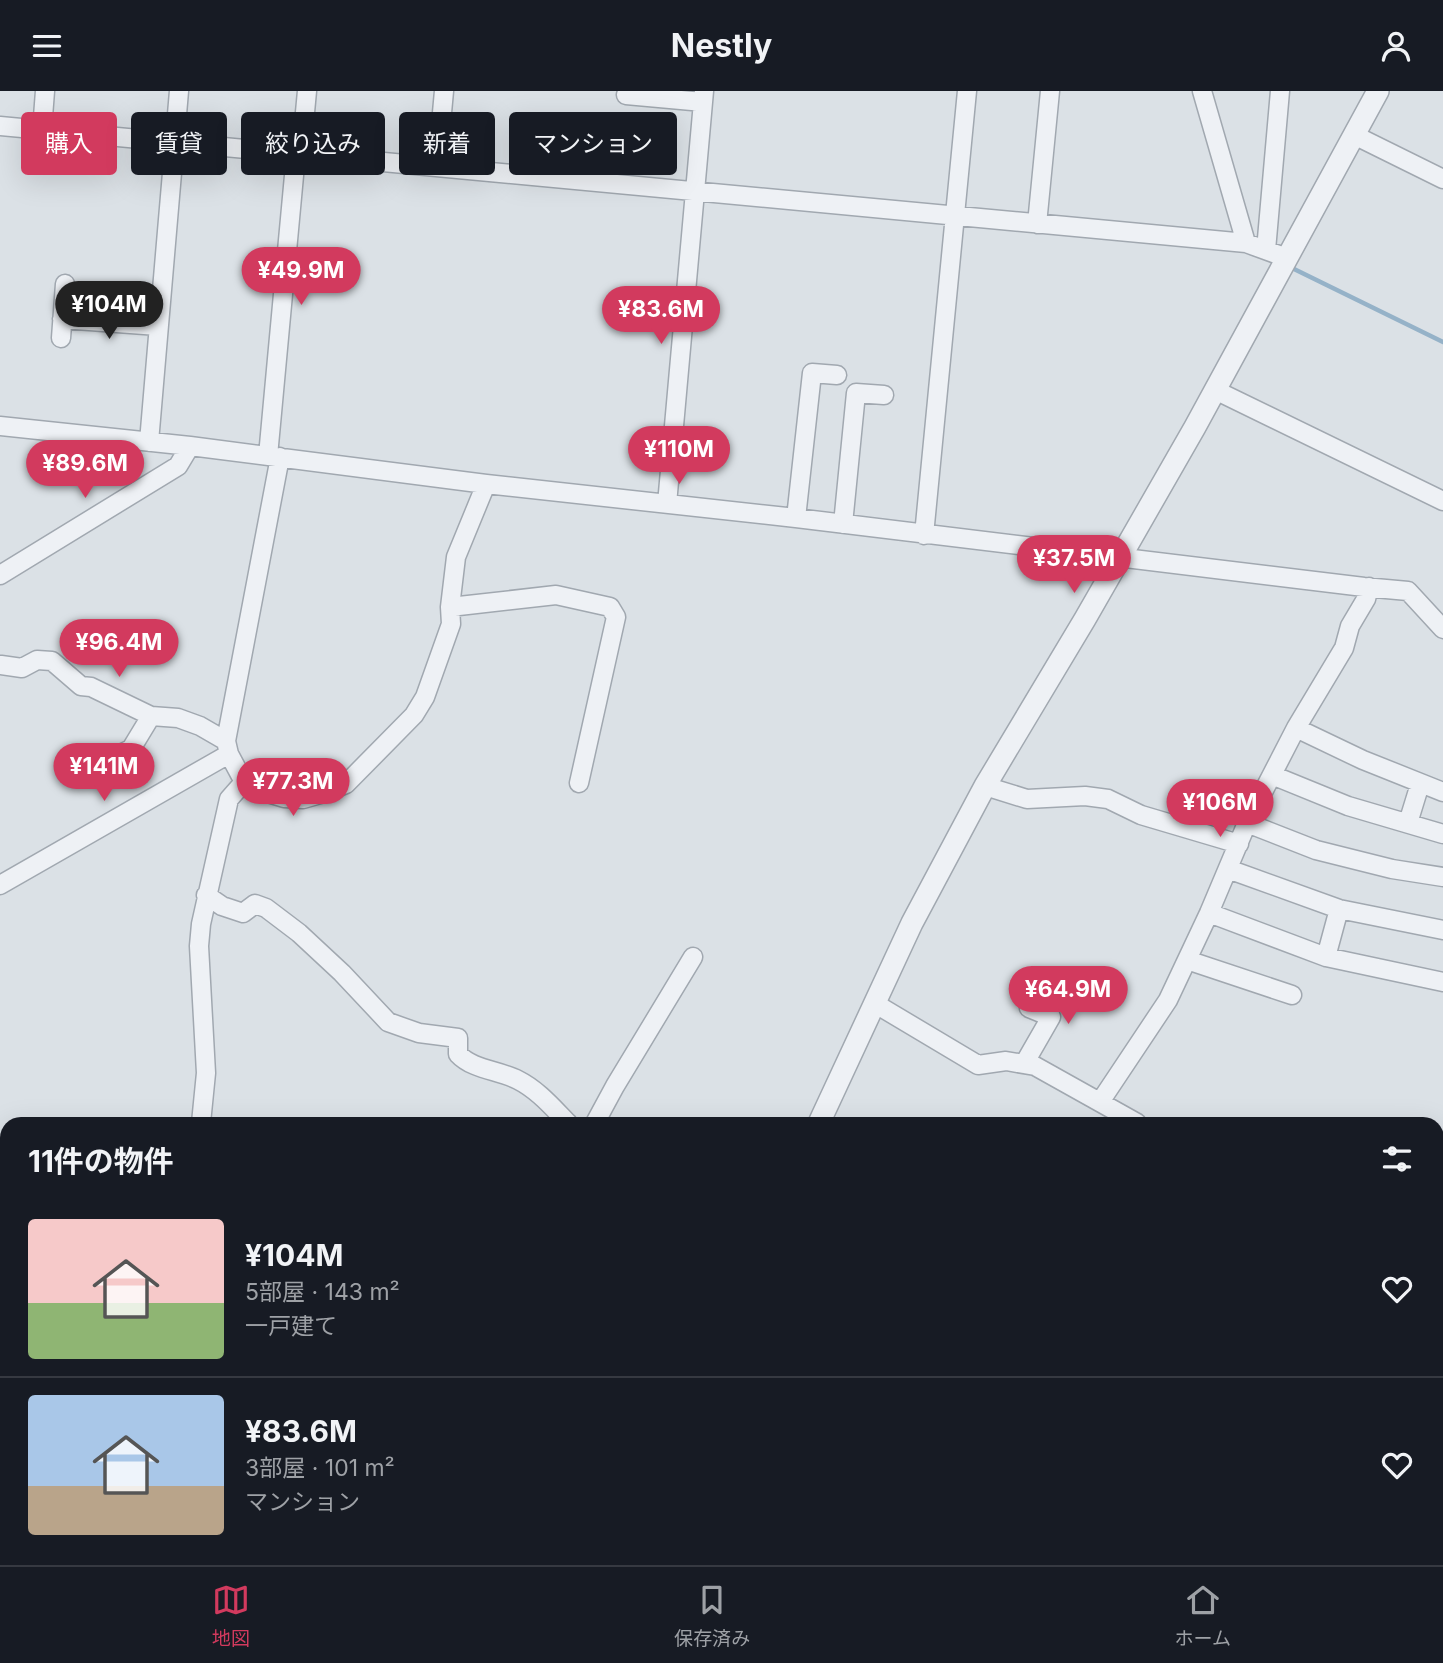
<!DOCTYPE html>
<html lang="ja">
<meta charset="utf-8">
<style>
body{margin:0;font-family:Inter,"Noto Sans JP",sans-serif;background:#242831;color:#f1f3f6;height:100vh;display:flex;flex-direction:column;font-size:26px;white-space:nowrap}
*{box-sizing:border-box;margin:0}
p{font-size:23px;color:#9ea1a6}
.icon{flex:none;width:38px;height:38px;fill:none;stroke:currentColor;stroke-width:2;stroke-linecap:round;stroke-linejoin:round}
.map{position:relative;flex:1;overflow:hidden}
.sheet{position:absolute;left:0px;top:1026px;width:1444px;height:450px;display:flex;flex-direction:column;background:#171b24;border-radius:21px 21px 0 0;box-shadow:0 7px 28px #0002}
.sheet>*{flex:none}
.hud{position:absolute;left:21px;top:21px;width:700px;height:63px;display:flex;gap:14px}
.price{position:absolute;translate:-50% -60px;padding:0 16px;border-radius:24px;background:#d23a5e;color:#fff;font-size:23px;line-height:46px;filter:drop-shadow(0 2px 4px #0008)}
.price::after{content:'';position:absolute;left:50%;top:42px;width:21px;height:16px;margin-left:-10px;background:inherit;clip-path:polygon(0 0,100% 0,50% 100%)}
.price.active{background:#222;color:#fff}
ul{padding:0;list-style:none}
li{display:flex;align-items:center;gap:21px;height:175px;padding:0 28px}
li+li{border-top:2px solid #363941}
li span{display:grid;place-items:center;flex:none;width:196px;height:140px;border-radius:7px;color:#555}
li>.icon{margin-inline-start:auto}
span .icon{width:84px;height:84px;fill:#fffc;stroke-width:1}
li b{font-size:30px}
h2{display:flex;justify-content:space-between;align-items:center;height:84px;padding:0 28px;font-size:30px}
.pill{padding:0 24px;border-radius:7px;background:#171b24;box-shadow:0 7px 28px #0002;font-size:24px;line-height:63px}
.pill.active{background:#d23a5e;color:#fff}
header{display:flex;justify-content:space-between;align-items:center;height:91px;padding:0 28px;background:#171b24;font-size:32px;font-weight:700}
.dock{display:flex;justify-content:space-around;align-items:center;height:98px;border-top:2px solid #363941;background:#171b24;font-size:19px;color:#9ea1a6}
.dock a{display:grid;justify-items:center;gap:4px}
.dock .active{color:#d23a5e}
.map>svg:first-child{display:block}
</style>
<header><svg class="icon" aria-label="menu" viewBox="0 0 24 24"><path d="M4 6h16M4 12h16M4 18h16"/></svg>Nestly<svg class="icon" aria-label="person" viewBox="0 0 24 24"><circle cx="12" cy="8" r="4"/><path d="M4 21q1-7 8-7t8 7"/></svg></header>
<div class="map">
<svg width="1443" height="1474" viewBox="0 0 1443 1474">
<rect width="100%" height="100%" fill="#dbe1e6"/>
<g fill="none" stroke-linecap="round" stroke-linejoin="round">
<path stroke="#95b2c8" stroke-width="4.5" d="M1294,178L1443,251"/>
<defs>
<path id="minor" d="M1202,0L1246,152
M626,4L703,11
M0,35L1246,152L1287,167
M42,39L45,0
M1354,44L1443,88
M301,64L307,0
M437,76L444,0
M1037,133L1050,0
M1266,159L1280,0
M62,228L158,235
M61,247L65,193
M1215,299L1443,410
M0,335L190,355L486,393L796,427L1364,496L1408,500L1443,538
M149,351L179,0
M268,365L296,63
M280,366L226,650L229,663L244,691L258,699L284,707L303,708L324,702L346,693L414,624L425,606L451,533L450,516L456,466L486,393
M667,413L704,0
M796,427L812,282L837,284
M843,433L856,302L884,304
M924,444L967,0
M0,484L178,375L190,355
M450,516L556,504L610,516L616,526L579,692
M1,574L22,577L37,569L52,570L81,595L91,596L151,625L178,627L200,635L226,650
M1296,637L1363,669L1443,701
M95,675L131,658L151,625
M1272,684L1348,715L1443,743
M985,695L1027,708L1085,705L1108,708L1141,724L1239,753
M1247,732L1316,759L1392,778L1443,786
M1408,732L1420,693
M1228,778L1339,818L1443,839
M0,794L229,663
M206,804L222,815L243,822L255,813L266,817L299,842L342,882L388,931L419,942L458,947V963C473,979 499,979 518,989C538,999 553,1017 568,1032
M1209,822L1326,866L1443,891
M1326,866L1339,818
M1187,869L1292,904
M874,912L978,974L1006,970L1035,975L1137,1032
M1024,973L1051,926L1029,917
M1100,1011L1168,909L1209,822L1247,732L1296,637L1344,557L1350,535L1366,508L1369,496
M201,1032L206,982L199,855L201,833L229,708L244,691
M595,1032L615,995L693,866
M1437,1064L1443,1067
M1437,1137L1443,1126
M0,1192L7,1179
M1437,1245L1443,1249
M1437,1331L1443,1334
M1437,1402L1443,1405
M1437,1450L1443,1446
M654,1468L664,1474
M753,1468L763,1474
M906,1468L916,1474
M1018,1468L1029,1474
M1139,1468L1149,1474
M1239,1468L1249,1474
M1338,1468L1348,1474
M44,1474L46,1468
M150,1474L153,1468
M247,1474L250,1468
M833,1474L837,1468
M1266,1474L1269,1468
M1405,1474L1411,1468"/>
<path id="tertiary" d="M819,1032L912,832L985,695L1085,528L1195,336L1378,0
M615,1474L617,1468"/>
</defs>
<use href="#minor" stroke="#a1a8b0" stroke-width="21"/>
<use href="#tertiary" stroke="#a1a8b0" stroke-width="24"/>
<use href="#minor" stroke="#eef1f5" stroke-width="18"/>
<use href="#tertiary" stroke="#eef1f5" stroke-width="21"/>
</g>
</svg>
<b class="price" style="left:301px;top:216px">¥49.9M</b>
<b class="price active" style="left:109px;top:250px">¥104M</b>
<b class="price" style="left:661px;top:255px">¥83.6M</b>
<b class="price" style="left:679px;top:395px">¥110M</b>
<b class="price" style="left:85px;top:409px">¥89.6M</b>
<b class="price" style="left:1074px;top:504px">¥37.5M</b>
<b class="price" style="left:119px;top:588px">¥96.4M</b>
<b class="price" style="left:104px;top:712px">¥141M</b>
<b class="price" style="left:293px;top:727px">¥77.3M</b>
<b class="price" style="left:1220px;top:748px">¥106M</b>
<b class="price" style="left:1068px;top:935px">¥64.9M</b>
<div class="hud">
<a class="pill active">購入</a>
<a class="pill">賃貸</a>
<a class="pill">絞り込み</a>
<a class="pill">新着</a>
<a class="pill">マンション</a>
</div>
<section class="sheet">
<h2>11件の物件<svg class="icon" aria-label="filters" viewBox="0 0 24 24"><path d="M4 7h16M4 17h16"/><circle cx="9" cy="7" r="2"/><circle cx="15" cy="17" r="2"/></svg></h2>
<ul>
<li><span style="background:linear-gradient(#f6c9c9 60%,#8fb573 0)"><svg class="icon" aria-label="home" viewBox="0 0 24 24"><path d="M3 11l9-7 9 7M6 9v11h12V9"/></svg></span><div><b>¥104M</b><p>5部屋 · 143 m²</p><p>一戸建て</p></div><svg class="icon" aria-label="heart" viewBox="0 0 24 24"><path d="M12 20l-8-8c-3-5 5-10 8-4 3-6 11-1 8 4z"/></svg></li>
<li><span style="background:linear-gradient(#a9c7e8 65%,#b9a48a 0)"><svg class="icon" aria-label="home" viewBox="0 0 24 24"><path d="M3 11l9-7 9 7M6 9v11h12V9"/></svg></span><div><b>¥83.6M</b><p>3部屋 · 101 m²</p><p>マンション</p></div><svg class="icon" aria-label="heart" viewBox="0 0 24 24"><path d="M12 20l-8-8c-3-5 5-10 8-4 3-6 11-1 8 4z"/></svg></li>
</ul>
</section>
</div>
<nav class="dock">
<a class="active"><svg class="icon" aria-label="map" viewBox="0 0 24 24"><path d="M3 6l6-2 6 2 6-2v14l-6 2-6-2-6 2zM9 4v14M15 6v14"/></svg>地図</a>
<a><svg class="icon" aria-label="saved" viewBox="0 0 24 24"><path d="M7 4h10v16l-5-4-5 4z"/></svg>保存済み</a>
<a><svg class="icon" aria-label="home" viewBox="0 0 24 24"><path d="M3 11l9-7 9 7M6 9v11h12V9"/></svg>ホーム</a>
</nav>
